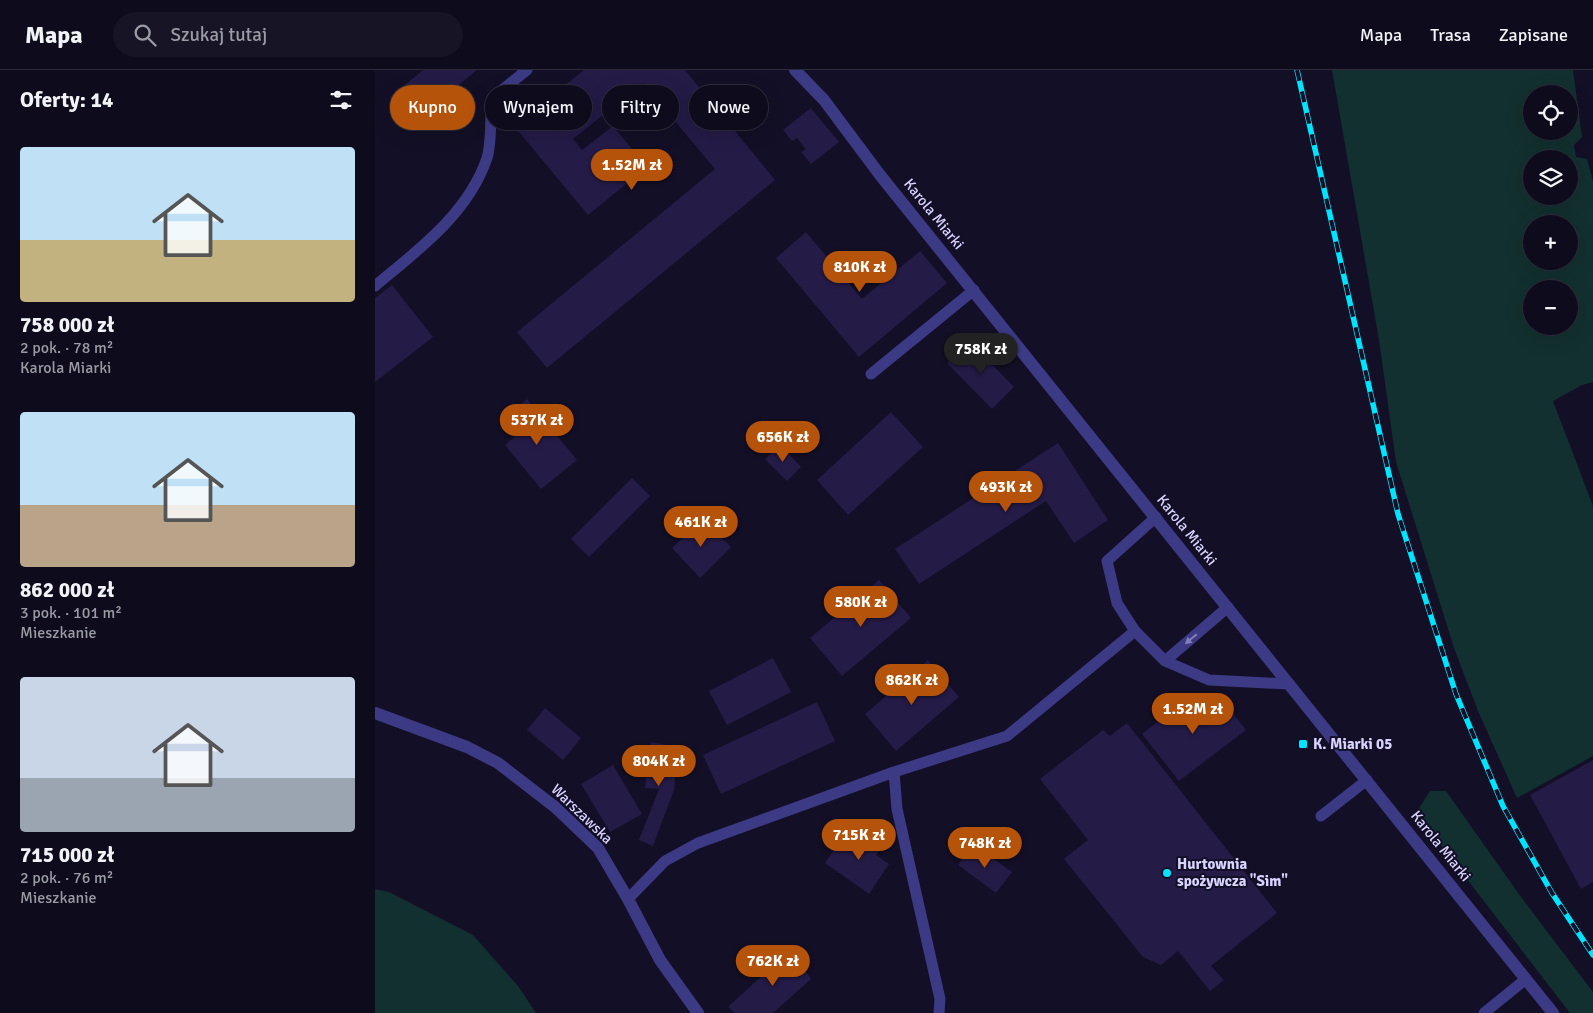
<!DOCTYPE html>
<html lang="pl">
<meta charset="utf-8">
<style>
body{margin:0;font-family:Signika,sans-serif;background:#171425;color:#f1f3f6;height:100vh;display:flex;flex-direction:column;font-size:19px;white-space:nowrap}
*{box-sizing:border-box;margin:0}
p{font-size:16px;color:#9b9ba3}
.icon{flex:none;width:28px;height:28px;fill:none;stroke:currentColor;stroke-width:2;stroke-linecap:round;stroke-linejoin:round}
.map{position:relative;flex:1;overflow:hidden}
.side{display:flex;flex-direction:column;background:#0e0b1c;width:375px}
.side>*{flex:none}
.banner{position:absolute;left:15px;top:15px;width:475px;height:45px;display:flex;gap:10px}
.tools{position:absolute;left:1148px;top:15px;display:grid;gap:10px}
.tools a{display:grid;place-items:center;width:55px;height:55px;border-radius:50%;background:#0e0b1c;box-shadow:0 5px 20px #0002,0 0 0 1px #2e2b3b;font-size:25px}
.price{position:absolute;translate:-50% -42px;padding:0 11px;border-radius:18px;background:#b45309;color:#fff;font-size:16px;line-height:32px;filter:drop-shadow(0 1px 2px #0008)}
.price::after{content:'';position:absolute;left:50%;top:30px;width:15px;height:11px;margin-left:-8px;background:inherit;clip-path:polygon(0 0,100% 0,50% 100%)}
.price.on{background:#222;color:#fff}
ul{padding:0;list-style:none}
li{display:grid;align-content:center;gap:10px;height:265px;padding:0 20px}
li span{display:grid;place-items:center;height:155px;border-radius:5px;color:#555}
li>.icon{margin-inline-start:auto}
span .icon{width:90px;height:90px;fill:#fffc;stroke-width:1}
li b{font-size:21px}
h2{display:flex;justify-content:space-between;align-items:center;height:60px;padding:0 20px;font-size:21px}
.pill{padding:0 18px;border-radius:22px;background:#0e0b1c;box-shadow:0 5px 20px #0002,0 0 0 1px #2e2b3b;font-size:18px;line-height:45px}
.pill.on{background:#b45309;color:#fff}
header{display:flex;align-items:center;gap:30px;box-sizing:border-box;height:70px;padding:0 25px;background:#0e0b1c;border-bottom:1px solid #2e2b3b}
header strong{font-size:24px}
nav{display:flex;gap:28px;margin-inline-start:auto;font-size:18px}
.search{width:350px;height:45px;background:#171425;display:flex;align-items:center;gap:12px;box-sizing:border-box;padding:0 18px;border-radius:28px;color:#9b9ba3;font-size:19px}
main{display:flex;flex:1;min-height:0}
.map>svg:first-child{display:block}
</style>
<header>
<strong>Mapa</strong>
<div class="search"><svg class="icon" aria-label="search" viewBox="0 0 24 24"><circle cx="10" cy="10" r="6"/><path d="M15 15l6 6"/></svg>Szukaj tutaj</div>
<nav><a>Mapa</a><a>Trasa</a><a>Zapisane</a></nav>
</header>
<main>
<section class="side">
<h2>Oferty: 14<svg class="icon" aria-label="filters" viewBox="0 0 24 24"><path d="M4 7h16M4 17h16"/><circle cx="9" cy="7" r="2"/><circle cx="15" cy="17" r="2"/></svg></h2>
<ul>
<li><span style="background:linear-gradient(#bfe0f5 60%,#c2b280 0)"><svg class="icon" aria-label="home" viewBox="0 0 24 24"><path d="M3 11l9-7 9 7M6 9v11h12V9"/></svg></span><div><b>758 000 zł</b><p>2 pok. · 78 m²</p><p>Karola Miarki</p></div></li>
<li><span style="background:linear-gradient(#bfe0f5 60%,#b9a48a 0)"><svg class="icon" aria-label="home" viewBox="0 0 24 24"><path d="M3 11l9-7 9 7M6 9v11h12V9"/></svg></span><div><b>862 000 zł</b><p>3 pok. · 101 m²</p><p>Mieszkanie</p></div></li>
<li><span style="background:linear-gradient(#c9d6e8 65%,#9aa5b1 0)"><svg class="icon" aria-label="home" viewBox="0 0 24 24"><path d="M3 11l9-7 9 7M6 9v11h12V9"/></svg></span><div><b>715 000 zł</b><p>2 pok. · 76 m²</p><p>Mieszkanie</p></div></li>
</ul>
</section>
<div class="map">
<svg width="1218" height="943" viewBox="0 0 1218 943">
<rect width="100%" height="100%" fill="#130f26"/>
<path fill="#12302f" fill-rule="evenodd" d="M957,0H1198L1207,67L1199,75L1201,87L1212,89L1218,111V312L1207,315L1178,331L1218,436V686L1142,728L1103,641L1079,578L1021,392L1004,270ZM1156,24H1194V61H1156ZM1156,89H1194V126H1156ZM1156,154H1194V191H1156ZM1156,219H1194V256H1156Z
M1055,721H1071L1146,827L1218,922V943H1195L1041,743Z
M0,819L14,822L98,865L143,916L161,943H0Z"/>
<path fill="#241b47" d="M48,0H102L37,53L15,27Z
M209,0H310L400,110L172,298L142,262L340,99L268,13L198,69L207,80L238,56L272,97L213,145L139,56Z
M436,38L464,72L436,94L426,82L431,79L422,68L417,71L408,60Z
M431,162L487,229L545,181L572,213L484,287L401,188Z
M17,215L58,267L0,312V228Z
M594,271L639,317L617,339L572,293Z
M152,329L202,390L166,419L130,375L143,364L130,347Z
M516,342L548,377L473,445L442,410Z
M683,373L733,450L699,473L671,431L544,514L520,479Z
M405,375L426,397L412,411L390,389Z
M257,408L275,426L214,487L196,469Z
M327,449L356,477L325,508L297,478Z
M504,510L536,548L467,606L435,568Z
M398,588L416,622L352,655L334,621Z
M553,590L584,627L521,681L490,644Z
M809,631L853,637L871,660L804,711L767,664Z
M442,632L460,671L346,724L328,685Z
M170,638L206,668L188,690L152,660Z
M752,653L902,843L836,896L849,910L835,921L803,881L786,895L768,887L689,789L713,770L665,709L728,660L735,666Z
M276,672L302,677L299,720L278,776L264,770L284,719L270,718Z
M1218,690V812L1206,819L1155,725Z
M238,695L267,744L235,762L206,714Z
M493,762L509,773L501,785L514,794L494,824L450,793L470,764L485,774Z
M598,774L637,802L621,823L583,795Z
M416,879L436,909L398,943H360L353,937Z"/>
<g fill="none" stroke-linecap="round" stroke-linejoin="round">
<path stroke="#3d3a85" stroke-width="11" d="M0,216C43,180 93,144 112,88C117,72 115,45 117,28L152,0
M496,304L599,220
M781,447L732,491L742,533L760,561L790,591
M853,537L790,591L834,610L914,614
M519,702L522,739L565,929L564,943
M946,746L992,710
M253,829L290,791L323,773L519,702L632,666L760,561
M1109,943L1151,909"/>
<path stroke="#3d3a85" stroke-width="12" d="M420,0L449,30L505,105L1178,943
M0,643L92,677L123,693L180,737L223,778L253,829L285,890L323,943"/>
<defs>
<path id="rail" d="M922,0L1023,444L1081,624L1128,736L1177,823L1218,885"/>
</defs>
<use href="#rail" stroke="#00e5ff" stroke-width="5.5"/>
<use href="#rail" stroke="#130f26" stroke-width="4" stroke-dasharray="11" stroke-linecap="butt"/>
</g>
<defs><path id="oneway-solid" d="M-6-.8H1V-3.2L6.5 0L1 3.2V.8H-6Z" transform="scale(1.25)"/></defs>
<use fill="#837fbc" href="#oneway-solid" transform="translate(816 569) rotate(140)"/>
<g fill="#00e5ff" stroke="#130f26" stroke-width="2">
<rect x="923" y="669" width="10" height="10" rx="2.5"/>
<circle cx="792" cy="803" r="5"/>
</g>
<g text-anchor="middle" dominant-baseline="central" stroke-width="4" stroke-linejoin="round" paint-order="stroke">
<g font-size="15" fill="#d9d4ff" stroke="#130f26">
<text transform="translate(559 144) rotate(51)">Karola Miarki</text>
<text transform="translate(812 460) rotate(51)">Karola Miarki</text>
<text transform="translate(207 744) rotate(44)">Warszawska</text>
<text transform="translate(1066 776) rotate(51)">Karola Miarki</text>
</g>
<g font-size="15" font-weight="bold" fill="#d9d4ff" stroke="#130f26" text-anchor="start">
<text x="938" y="674">K. Miarki 05</text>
<text x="802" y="794">Hurtownia<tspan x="802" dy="17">spożywcza "Sim"</tspan></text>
</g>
</g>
</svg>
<div class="tools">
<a><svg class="icon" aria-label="locate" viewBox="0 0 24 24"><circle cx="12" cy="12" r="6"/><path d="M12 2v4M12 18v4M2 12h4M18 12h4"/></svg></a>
<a><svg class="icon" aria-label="layers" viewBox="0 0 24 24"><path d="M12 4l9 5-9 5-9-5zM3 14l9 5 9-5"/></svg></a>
<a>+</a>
<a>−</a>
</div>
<b class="price" style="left:257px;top:121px">1.52M zł</b>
<b class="price" style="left:485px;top:223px">810K zł</b>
<b class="price on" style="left:606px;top:305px">758K zł</b>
<b class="price" style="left:162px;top:376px">537K zł</b>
<b class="price" style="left:408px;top:393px">656K zł</b>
<b class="price" style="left:631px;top:443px">493K zł</b>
<b class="price" style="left:326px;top:478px">461K zł</b>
<b class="price" style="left:486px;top:558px">580K zł</b>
<b class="price" style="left:537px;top:636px">862K zł</b>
<b class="price" style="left:818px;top:665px">1.52M zł</b>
<b class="price" style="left:284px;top:717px">804K zł</b>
<b class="price" style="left:484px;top:791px">715K zł</b>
<b class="price" style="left:610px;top:799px">748K zł</b>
<b class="price" style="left:398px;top:917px">762K zł</b>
<div class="banner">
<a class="pill on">Kupno</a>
<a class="pill">Wynajem</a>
<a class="pill">Filtry</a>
<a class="pill">Nowe</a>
</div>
</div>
</main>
